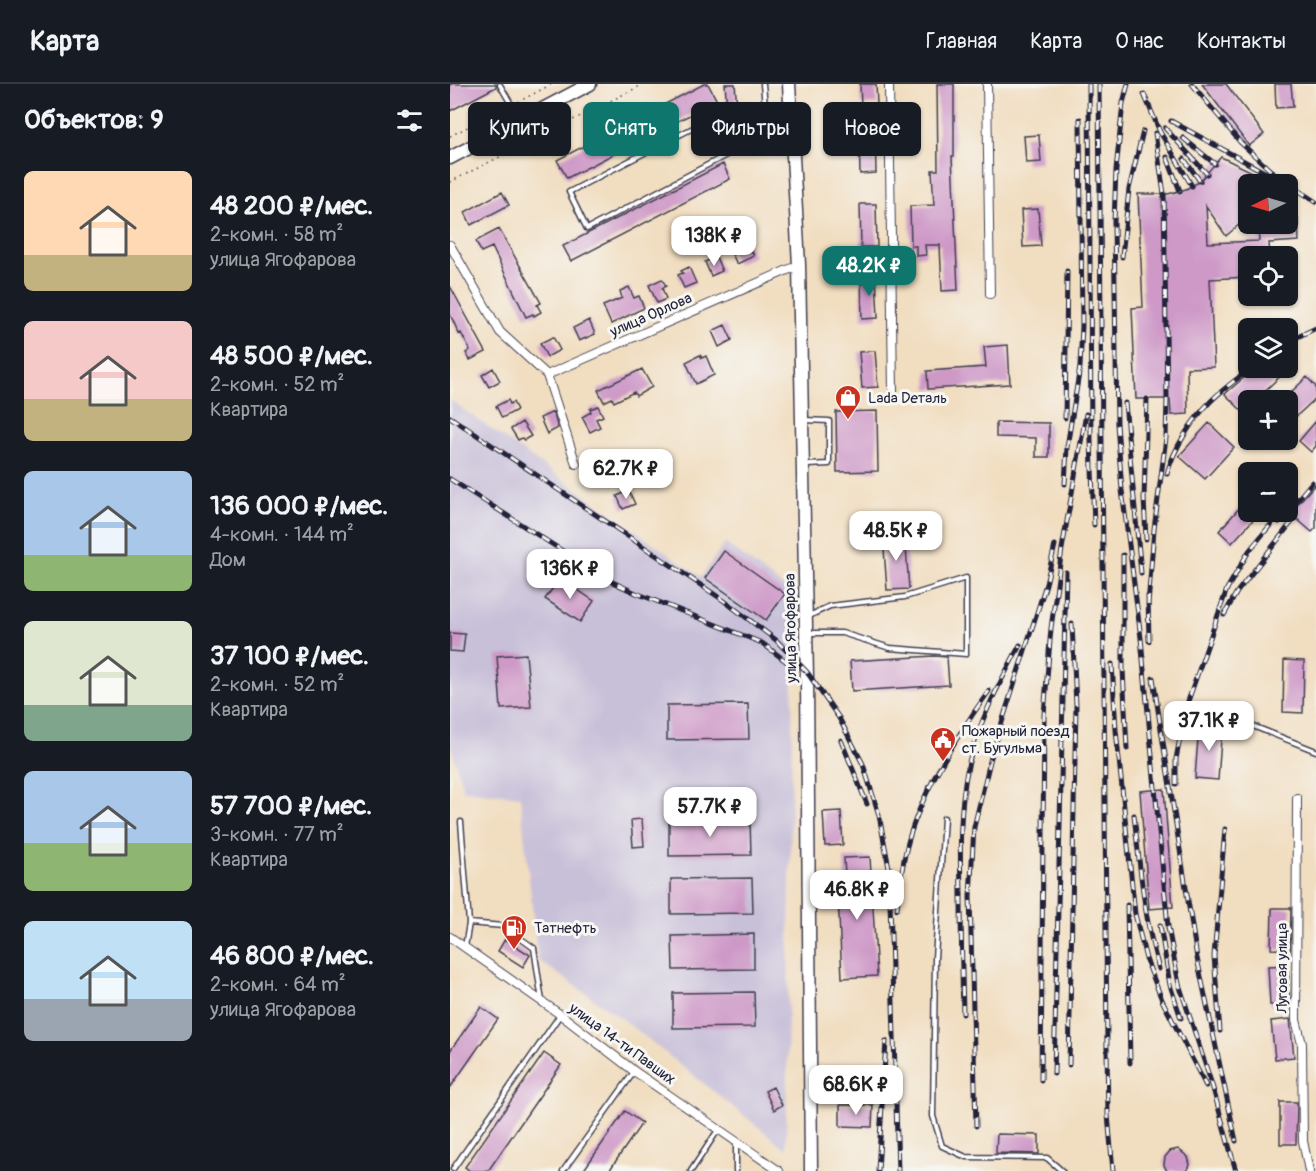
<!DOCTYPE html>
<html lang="ru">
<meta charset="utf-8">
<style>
body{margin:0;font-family:Pangolin,sans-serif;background:#242831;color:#f1f3f6;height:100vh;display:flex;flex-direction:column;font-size:22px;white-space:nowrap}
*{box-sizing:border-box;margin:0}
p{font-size:20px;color:#9ea1a6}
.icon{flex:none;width:33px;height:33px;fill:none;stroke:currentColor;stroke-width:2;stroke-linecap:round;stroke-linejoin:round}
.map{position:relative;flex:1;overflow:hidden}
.side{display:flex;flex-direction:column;background:#171b24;width:450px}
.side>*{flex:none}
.top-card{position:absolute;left:18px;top:18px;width:570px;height:54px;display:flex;gap:12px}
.needle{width:39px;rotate:265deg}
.controls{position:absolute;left:788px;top:90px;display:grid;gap:12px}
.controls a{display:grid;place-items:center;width:60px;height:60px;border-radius:9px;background:#171b24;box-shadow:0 2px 4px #0004;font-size:30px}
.price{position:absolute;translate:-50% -51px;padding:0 14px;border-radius:12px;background:#fff;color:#222;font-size:20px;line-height:39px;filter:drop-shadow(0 2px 3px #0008)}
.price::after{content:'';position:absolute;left:50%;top:36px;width:18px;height:14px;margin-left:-9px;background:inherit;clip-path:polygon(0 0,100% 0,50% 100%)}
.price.on{background:#0f766e;color:#fff}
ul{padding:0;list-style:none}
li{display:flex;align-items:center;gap:18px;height:150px;padding:0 24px}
li span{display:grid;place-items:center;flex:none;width:168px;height:120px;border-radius:9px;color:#555}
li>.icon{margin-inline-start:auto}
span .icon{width:72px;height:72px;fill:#fffc;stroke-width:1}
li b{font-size:26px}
h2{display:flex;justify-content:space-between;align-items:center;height:72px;padding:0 24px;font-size:26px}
.pill{padding:0 21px;border-radius:9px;background:#171b24;box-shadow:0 2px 4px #0004;font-size:21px;line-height:54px}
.pill.on{background:#0f766e;color:#fff}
header{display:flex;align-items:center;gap:36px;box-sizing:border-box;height:84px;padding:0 30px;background:#171b24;border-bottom:2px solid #363941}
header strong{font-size:28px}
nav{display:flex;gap:33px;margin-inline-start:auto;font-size:21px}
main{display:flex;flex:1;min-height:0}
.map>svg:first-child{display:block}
</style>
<header>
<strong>Карта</strong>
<nav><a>Главная</a><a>Карта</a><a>О нас</a><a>Контакты</a></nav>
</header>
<main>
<section class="side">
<h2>Объектов: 9<svg class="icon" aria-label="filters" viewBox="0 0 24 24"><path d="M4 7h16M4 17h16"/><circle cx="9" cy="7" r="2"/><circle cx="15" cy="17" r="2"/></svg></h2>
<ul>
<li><span style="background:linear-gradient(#ffd9b3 70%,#c2b280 0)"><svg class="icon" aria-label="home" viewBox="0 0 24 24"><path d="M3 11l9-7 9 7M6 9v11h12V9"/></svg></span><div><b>48 200 ₽/мес.</b><p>2-комн. · 58 m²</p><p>улица Ягофарова</p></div></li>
<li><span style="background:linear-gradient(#f6c9c9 65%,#c2b280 0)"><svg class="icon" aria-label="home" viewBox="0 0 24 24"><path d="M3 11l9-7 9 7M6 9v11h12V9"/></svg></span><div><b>48 500 ₽/мес.</b><p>2-комн. · 52 m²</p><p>Квартира</p></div></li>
<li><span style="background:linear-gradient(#a9c7e8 70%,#8fb573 0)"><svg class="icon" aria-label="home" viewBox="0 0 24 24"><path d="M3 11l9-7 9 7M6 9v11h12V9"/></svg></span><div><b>136 000 ₽/мес.</b><p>4-комн. · 144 m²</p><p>Дом</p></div></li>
<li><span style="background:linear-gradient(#dfe7d0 70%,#7fa58c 0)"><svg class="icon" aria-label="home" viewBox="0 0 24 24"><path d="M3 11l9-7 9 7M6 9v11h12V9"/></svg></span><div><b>37 100 ₽/мес.</b><p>2-комн. · 52 m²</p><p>Квартира</p></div></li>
<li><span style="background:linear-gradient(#a9c7e8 60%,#8fb573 0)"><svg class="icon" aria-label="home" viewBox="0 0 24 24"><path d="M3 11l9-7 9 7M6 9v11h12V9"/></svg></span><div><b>57 700 ₽/мес.</b><p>3-комн. · 77 m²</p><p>Квартира</p></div></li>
<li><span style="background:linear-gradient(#bfe0f5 65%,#9aa5b1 0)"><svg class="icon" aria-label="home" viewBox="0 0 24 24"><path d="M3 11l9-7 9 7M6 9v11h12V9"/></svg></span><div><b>46 800 ₽/мес.</b><p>2-комн. · 64 m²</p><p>улица Ягофарова</p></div></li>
</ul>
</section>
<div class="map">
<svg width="866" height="1087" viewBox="0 0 866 1087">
<rect width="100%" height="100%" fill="#f6f6f2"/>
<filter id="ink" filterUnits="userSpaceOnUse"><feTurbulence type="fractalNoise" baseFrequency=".0167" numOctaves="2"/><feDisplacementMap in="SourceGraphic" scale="12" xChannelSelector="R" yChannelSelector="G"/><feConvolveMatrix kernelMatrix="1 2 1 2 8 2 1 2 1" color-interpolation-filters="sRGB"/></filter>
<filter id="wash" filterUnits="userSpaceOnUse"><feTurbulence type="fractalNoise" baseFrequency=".008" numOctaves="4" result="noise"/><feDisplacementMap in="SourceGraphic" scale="24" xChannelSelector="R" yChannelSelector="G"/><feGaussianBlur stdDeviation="1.35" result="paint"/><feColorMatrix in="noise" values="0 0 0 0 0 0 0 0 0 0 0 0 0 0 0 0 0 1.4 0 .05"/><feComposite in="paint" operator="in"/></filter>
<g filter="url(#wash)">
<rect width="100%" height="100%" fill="#f1ddbf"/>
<path fill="#c8bfd8" d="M0,316L251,493L275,459L344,511L336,1065L175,937L88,876L70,712L13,706L0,659Z"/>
<g id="blocks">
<path fill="#ce99c7" d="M0,0H46V3L0,27Z
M254,0H258L267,17L117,94L107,76Z
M275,0H285L287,23H277Z
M410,0H426L427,20L411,21Z
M487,0H504V72H502L508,206L492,207L490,161H475L476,171L466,172V162H461L460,122L484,121L482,86H488Z
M752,0H776L814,50L799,62Z
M825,0H841L843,23L826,24Z
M409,47H425L426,89L410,90Z
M589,51L591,78L576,79L574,52Z
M771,73L813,93L808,100H798V133L776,152L756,122L758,159L809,157L808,140H837V135H848L849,157L819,159L820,172H798V193L760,195L764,283L737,284L738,330L721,331L720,315H686L682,224L693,223L688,110H718L736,105L749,98Z
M273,80L280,95L121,177L113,162Z
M52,108L59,121L21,141L15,128Z
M410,120H426L427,163H411Z
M588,125L591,162L573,163L571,126Z
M49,145L91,219L87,221L91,228L84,232L83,230L76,233L42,163L31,168L26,157Z
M297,157L304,172L287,180L280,166Z
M266,173L272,187L261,192L255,178Z
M239,183L246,199L234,204L228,191L233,189L231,187Z
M411,192H426L428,234L412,235Z
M212,195L216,202L212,204L216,215L207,219L199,201Z
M0,202L36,268L20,276L16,269L20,266L11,249L9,250L0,230Z
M179,203L184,214L189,212L194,224L161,240L153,222L172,214L170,207Z
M139,236L145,250L129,257L123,244Z
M275,241L282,256L269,263L262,247Z
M103,253L110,266L97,273L90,259Z
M558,261L560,300L478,305L477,287L536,283L534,263Z
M425,267L428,303L412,304L409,268Z
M250,271L252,274L256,272L264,291L246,300L236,278Z
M43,284L50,297L39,303L32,291Z
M805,284H839L805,316H798V324L793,328L775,310Z
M192,285L202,303L186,312L184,308L164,318L162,314L154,318L148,306Z
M857,293L866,303V314L837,341V312Z
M58,316L60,320L63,318L67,326L52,334L46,322Z
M148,322L153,332L146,335L150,343L140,348L132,333L141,328L140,325Z
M427,327L428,387L387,388L386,328Z
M103,328L108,344L97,350L90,334Z
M866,337V362L861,368L849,357Z
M72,338L81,352L74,356L72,354L68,356L61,345Z
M546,338L599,339V373H586V354L546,353Z
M759,339L784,363L755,395L729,372Z
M154,371L161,384L149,391L142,377Z
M866,399V444L862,448L840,429Z
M179,407L185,420L173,425L167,412Z
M798,414V428H810L782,459L769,447Z
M455,449L459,505L437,506L433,451Z
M274,467L335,510L316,536L255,494Z
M110,494L144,517L130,538L95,515Z
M0,549L15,550L13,568L0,567Z
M76,570L81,623L51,625L47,572Z
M484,572L497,573L499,601L402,607L400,577Z
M834,576L854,577L853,629L833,628Z
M298,620L299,655L217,656V621Z
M749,641L772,642L768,696L745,694Z
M714,705L723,823L699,825L690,707Z
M391,727L393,761L375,762L373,728Z
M192,735L194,762L183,763L181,736Z
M300,736L301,771L219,772V737Z
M420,773L427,892L392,894L388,810H396L394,774Z
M302,794L303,829L221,830V795Z
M822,824H841L840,866L821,865Z
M304,850V885L223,886L222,852Z
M55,855L80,871L73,883L48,867Z
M838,881L840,921H820L818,882Z
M304,908L305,943L223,944V909Z
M31,923L48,935L0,1004V967Z
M840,935L844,973L825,975L821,937Z
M94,969L111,981L38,1087H20L15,1083Z
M323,1003L332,1021L324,1026L315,1007Z
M830,1018H847L846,1060H830Z
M390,1021H423L422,1043L390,1042Z
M175,1027L192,1039L159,1087H133Z
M547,1050L589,1051V1070L546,1069Z
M728,1065L738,1073L740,1081L737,1087H717L714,1081L715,1073L720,1067Z"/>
</g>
</g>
<g filter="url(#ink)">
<use href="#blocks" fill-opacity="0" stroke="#413e4f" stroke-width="1.5"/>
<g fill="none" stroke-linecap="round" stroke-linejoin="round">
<defs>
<path id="lane" d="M313,0L315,22L337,24
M50,1L69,34
M282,68L137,145L119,108L270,30L282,68L340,50
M354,336L379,337V380L357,381
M359,549H392L440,564L516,570V494L455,513L380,522L359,532
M748,629L785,635L866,667
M494,734L485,874L483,1032L492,1062L516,1073L597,1074L612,1087
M11,738L19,839L15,863
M19,839L53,842L84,864L92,917
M286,1058V1087
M3,1085L110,931
M113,1087L184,988
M241,1087L268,1046"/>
<path id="street" d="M439,0L443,309
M537,0L540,210
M0,161L50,248L97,291
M97,291L349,181
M97,291L126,380
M847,714L846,936L852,960L853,1057L859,1087
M0,853L111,931L184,987L329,1087"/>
<path id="primary" d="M339,0L349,181L357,595L361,1087
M0,74L140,0"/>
</defs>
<use href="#lane" stroke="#413e4f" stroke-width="7"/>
<use href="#street" stroke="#413e4f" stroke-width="10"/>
<use href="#primary" stroke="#413e4f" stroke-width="15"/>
<path stroke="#413e4f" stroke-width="1.5" stroke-dasharray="1.5 4.5" stroke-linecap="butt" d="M68,18L102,0
M0,52L55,24
M0,98L194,0"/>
<use href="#lane" stroke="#fff" stroke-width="4"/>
<use href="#street" stroke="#fff" stroke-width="8"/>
<use href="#primary" stroke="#fff" stroke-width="12"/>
<defs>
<path id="rail" d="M639,0L641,356L644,441
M649,0L657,965L658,1031L663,1087
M678,0L673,19L666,86L664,138L667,340L672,406L691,554L718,843L729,900L762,1001L786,1087
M742,0L790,58L820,86L854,110
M694,10L710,48L742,102
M721,37L816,89
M715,44L757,90
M733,54L765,80
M717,73L730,107
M734,75L750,97
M848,106L866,118
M672,173L679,105L693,47
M837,258L866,244
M675,319L691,489
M0,333L273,516L326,556L357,588L389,634L413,680L429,731L439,784L448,1087
M615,334L617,187
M717,390C724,364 742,336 761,317C773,305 788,294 801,284
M0,395L158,496L186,509L312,559L341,581
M615,400L617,363L630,283L632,242L630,35
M829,438L862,398
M696,455L694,414L697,315
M673,471V585L677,665
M698,512L699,557
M698,521L704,445L716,354L717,315L714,110L705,49
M774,531L787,508L845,434
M662,580L666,646L685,830L696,875L712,916L756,1002
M703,594L747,874L786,1057
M391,656L417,720
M726,700V675L736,623L777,505L799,467L831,428
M684,731C690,783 694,835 709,885
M677,821L680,979
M447,825C449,804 452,782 457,762C470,710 508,650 539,607
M710,841L720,901L731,934
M513,930C512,890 511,850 511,810C510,768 509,724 518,682C528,639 549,600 570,561
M770,947L764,872L775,745
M619,981L626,621L622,540
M604,990L616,488
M591,996L594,631L601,544L612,465L636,330
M526,1042L520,812L524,743L541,673L596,500L605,461
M428,1087L436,957"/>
</defs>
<use href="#rail" stroke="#22223b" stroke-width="5"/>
<use href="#rail" stroke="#f6f6f2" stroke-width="3" stroke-dasharray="9" stroke-linecap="butt"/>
</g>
</g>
<defs>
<symbol id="shop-pin" viewBox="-11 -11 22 30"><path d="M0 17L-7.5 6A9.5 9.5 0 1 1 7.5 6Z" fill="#c8321e" stroke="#f6f6f2"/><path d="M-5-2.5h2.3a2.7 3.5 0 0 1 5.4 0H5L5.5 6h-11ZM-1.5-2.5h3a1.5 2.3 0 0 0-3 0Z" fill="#fff"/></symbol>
<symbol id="civic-pin" viewBox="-11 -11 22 30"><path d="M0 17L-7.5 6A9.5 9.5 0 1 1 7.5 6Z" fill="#c8321e" stroke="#f6f6f2"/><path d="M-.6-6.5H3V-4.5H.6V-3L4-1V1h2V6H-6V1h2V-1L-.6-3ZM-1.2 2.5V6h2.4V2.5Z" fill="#fff"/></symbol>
<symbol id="fuel-pin" viewBox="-11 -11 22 30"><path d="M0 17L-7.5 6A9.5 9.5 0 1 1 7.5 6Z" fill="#c8321e" stroke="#f6f6f2"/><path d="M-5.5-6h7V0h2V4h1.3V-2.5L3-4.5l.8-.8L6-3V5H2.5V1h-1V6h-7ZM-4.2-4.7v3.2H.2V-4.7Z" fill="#fff"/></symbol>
</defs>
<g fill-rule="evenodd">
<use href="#shop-pin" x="383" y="299" width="30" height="40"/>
<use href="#civic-pin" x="478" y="641" width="30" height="40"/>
<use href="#fuel-pin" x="49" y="829" width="30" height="40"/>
</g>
<g text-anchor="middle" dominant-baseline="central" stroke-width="6" stroke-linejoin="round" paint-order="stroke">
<g font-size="15" fill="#22223b" stroke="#f6f6f2">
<text transform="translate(201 231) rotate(-24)">улица Орлова</text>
<text transform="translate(341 544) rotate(-91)">улица Ягофарова</text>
<text transform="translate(832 884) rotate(-90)">Луговая улица</text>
<text transform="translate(172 960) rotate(36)">улица 14-ти Павших</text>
</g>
<g font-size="15" fill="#22223b" stroke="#f6f6f2" text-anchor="start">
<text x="418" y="314">Lada Dеталь</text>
<text x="512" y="647">Пожарный поезд<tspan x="512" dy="17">ст. Бугульма</tspan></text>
<text x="84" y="844">Татнефть</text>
</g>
</g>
</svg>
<div class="controls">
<a><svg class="needle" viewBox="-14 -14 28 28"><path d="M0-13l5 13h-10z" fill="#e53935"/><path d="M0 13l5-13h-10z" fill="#9ea1a6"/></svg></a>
<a><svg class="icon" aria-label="locate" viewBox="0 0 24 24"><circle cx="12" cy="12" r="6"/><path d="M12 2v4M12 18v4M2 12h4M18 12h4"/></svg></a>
<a><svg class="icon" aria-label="layers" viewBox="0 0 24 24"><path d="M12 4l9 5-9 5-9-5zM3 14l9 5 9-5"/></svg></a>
<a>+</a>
<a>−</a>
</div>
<b class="price" style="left:264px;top:183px">138K ₽</b>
<b class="price on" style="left:419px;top:213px">48.2K ₽</b>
<b class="price" style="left:176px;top:416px">62.7K ₽</b>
<b class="price" style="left:446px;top:478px">48.5K ₽</b>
<b class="price" style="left:120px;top:516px">136K ₽</b>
<b class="price" style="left:759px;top:668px">37.1K ₽</b>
<b class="price" style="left:260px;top:754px">57.7K ₽</b>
<b class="price" style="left:407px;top:837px">46.8K ₽</b>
<b class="price" style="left:406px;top:1032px">68.6K ₽</b>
<div class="top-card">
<a class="pill">Купить</a>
<a class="pill on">Снять</a>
<a class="pill">Фильтры</a>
<a class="pill">Новое</a>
</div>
</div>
</main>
